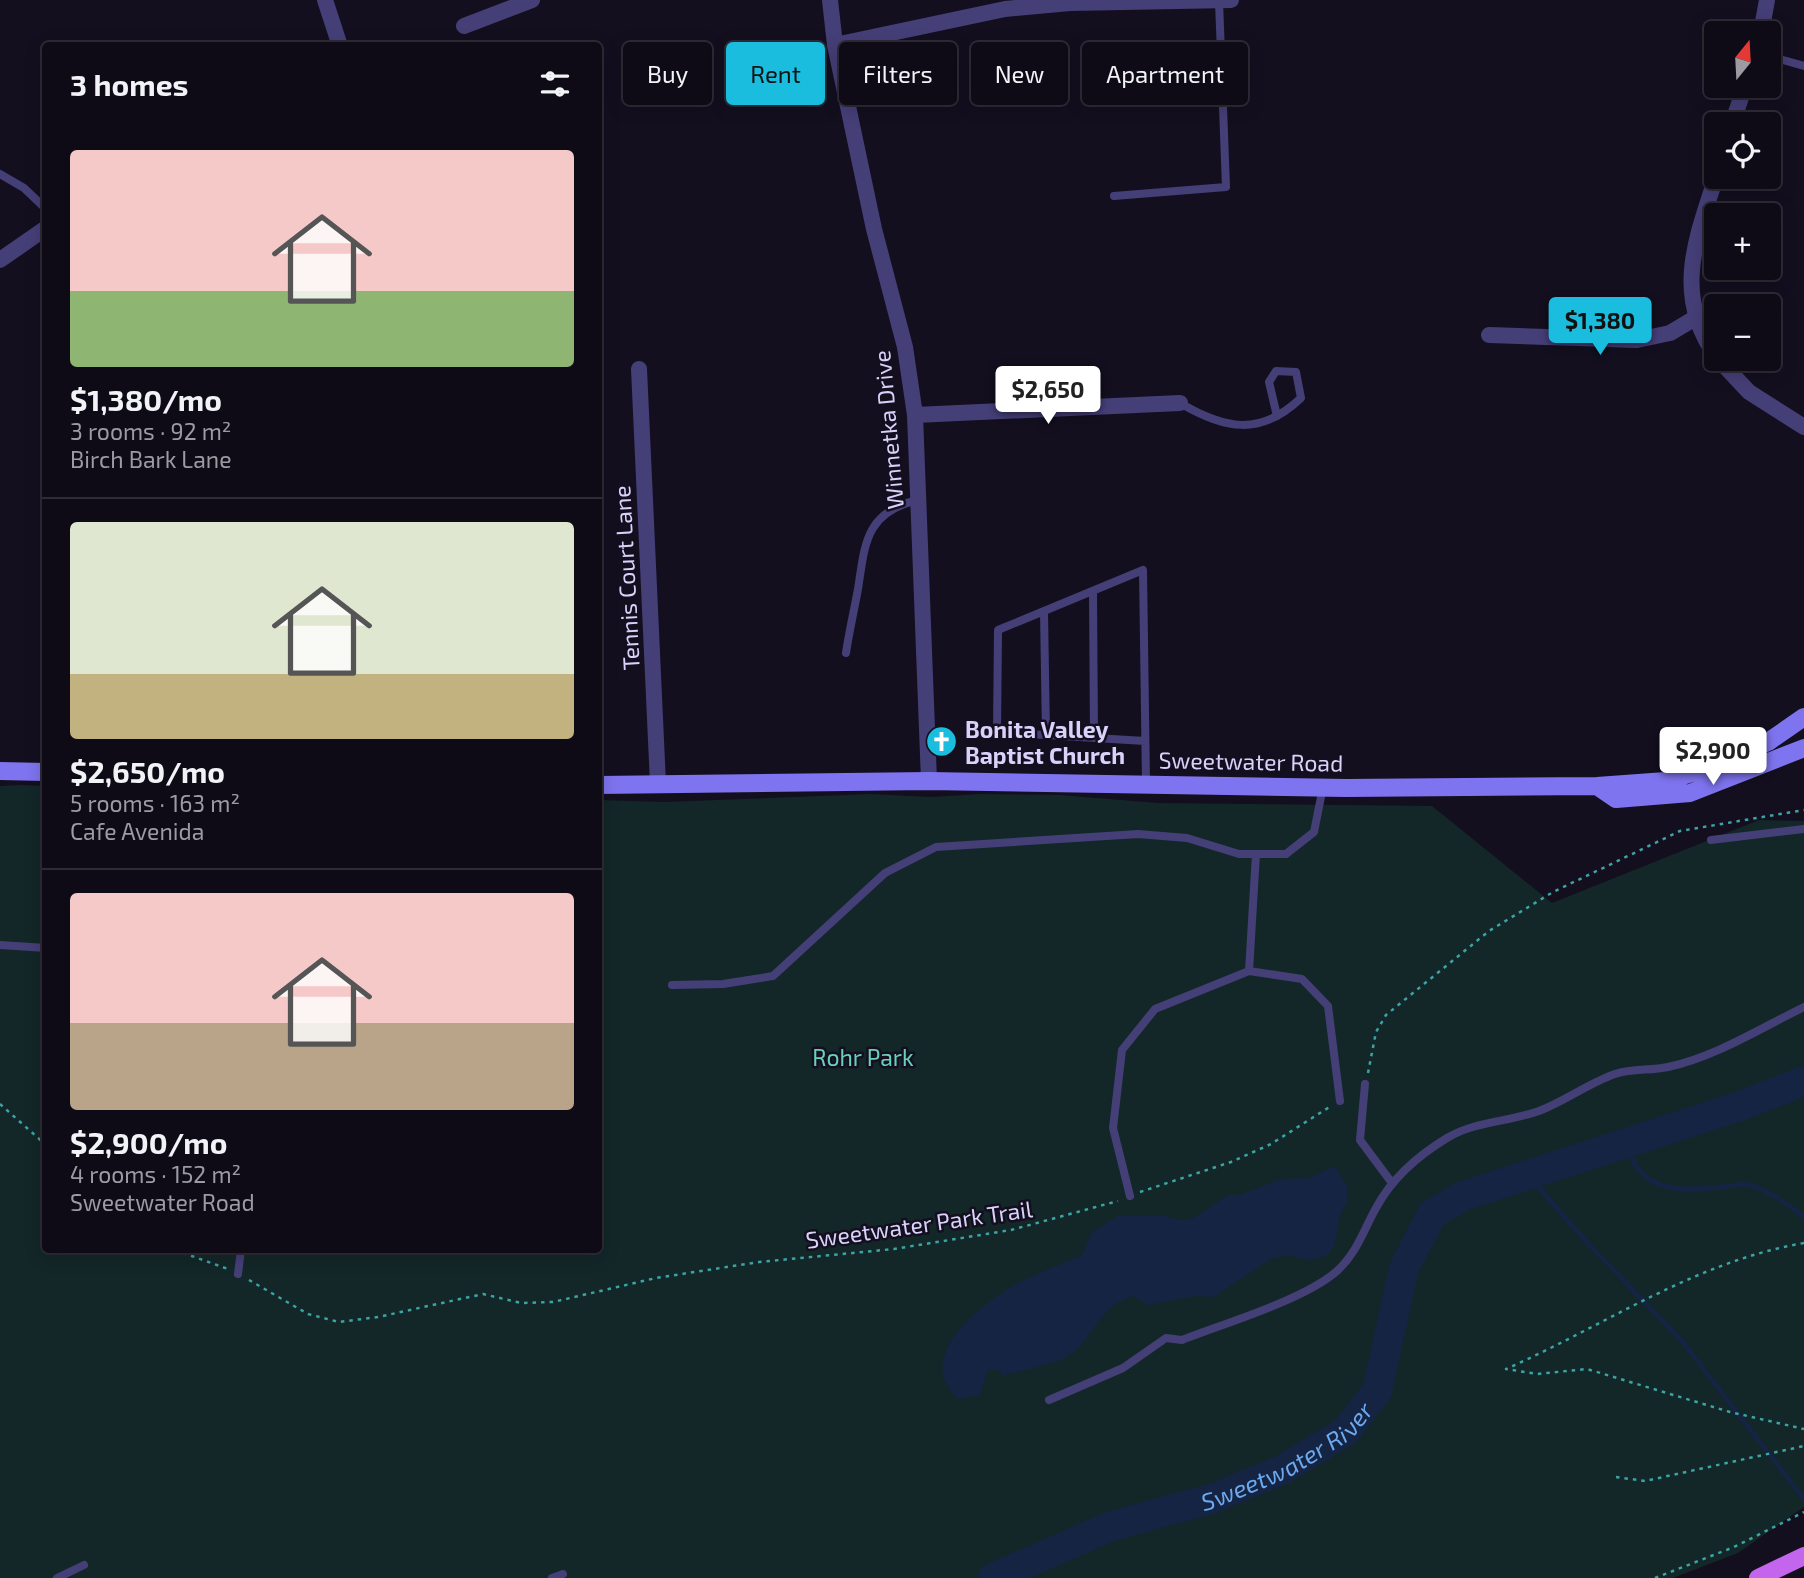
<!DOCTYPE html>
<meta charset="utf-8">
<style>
body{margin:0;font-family:"Exo 2",sans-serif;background:#171420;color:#f1f3f6;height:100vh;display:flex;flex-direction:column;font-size:26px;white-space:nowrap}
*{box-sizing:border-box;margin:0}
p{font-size:23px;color:#9b9ba1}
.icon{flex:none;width:38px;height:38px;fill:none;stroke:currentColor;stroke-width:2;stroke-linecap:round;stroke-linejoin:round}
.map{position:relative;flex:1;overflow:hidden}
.sheet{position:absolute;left:42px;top:42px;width:560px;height:1211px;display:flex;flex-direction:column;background:#0e0b17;border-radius:7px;box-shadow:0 4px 18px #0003,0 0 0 2px #2e2b36}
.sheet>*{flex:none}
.top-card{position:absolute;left:623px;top:42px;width:665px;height:63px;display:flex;gap:14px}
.needle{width:46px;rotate:18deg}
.buttons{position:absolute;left:1704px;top:21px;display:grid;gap:14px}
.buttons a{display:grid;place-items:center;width:77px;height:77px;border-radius:7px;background:#0e0b17;box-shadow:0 4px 18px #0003,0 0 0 2px #2e2b36;font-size:35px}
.price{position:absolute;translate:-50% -60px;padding:0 16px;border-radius:7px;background:#fff;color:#222;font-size:23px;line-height:46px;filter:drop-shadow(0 2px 4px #0008)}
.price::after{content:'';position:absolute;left:50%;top:42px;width:21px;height:16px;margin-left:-10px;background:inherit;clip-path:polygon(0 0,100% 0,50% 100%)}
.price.active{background:#1abdde;color:#111}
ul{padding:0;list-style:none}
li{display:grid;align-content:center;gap:14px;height:371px;padding:0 28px}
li+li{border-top:2px solid #2e2b36}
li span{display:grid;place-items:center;height:217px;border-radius:7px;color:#555}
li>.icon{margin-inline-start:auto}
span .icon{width:126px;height:126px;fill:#fffc;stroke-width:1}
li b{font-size:30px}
h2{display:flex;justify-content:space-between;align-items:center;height:84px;padding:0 28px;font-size:30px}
.chip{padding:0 24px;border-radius:7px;background:#0e0b17;box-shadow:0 4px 18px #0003,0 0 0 2px #2e2b36;font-size:24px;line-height:63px}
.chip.active{background:#1abdde;color:#111}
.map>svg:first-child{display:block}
</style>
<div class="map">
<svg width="1804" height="1578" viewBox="0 0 1804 1578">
<rect width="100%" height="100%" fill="#130f1f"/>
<path fill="#132728" d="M21,785L45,786L46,1250H598L599,800L664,802L871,794L931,797L980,794L1060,795L1158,803L1432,806L1552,903L1759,820L1804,821V1507L1738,1553L1673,1578H0V786Z"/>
<path fill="#152443" d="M1334,1166L1348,1187L1347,1203L1341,1213L1334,1247L1325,1257L1307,1260L1286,1255L1271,1259L1214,1297L1196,1296L1148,1305L1132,1296C1099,1309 1099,1327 1077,1349C1060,1366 1026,1368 1004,1376L997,1369H989L979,1395L958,1399C912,1356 980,1305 1018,1283C1038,1272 1061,1265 1082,1255L1092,1232L1118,1216L1163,1215L1179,1220L1194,1218L1228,1195H1240L1280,1179L1309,1178Z"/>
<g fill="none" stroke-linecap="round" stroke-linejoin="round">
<path stroke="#152443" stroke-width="5" d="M1626,1143C1639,1193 1679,1192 1721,1187C1729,1187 1740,1183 1748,1185C1767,1189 1789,1205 1804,1217
M1528,1175L1582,1237L1681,1340L1804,1499"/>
<path stroke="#152443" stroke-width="30" id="s1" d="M993,1578L1111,1526L1211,1499L1284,1469L1346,1431L1377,1391L1404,1268L1432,1214L1463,1196L1737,1107L1804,1081"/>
<path stroke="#3ba4a4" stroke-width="2.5" stroke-dasharray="3.5 5" stroke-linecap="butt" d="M1368,1073L1376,1032L1386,1015L1489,931L1553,892L1680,831L1804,810
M0,1104L46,1145
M1140,1192L1231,1162L1271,1144L1331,1106
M1804,1243C1694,1262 1606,1325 1506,1369L1537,1374L1587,1369L1730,1412L1804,1429
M175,1250L228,1269
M249,1280L308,1314L339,1322L378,1317L483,1294L521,1303L553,1302L656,1278L759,1262L894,1249L1011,1230L1118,1201
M1616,1477L1645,1481L1804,1446
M1655,1578L1734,1547L1804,1512"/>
<path stroke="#453f78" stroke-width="8" d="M1769,56L1804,66
M0,174L24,188L46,209
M1114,196L1226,187L1219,1
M1180,403C1224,429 1260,437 1301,398L1296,372L1276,371L1269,382L1277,416
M1093,591L1094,738
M1044,611L1046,735
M846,653C849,632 854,611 858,589C865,544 865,512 918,500
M1145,741L997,732L998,630L1143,570L1146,783
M1711,840L1804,829
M0,945L46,948
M1249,971L1302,979L1328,1006L1340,1101
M672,985L723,984L773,976L885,873L936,847L1138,834L1187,838L1239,854H1286L1314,832L1323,787
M1365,1084L1360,1140L1392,1183
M1130,1196L1113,1128L1122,1050L1155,1009L1249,971L1256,854
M238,1274L241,1250
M1049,1400L1123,1368L1166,1338L1182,1340C1225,1323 1304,1300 1337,1271C1357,1253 1363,1231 1376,1208C1392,1178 1419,1155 1447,1138C1475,1121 1509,1122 1539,1111C1565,1101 1589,1083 1615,1074C1633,1068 1650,1071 1668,1067C1715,1057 1761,1028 1804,1007
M57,1578L84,1565
M552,1578L563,1574"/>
<path stroke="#453f78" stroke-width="16" d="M325,0L340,46
M830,0L835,45L874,229L905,347L915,415L929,781
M464,26L532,0
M1761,33L1767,0
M835,45L1005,9L1070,3L1231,0
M1732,124L1745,86
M1717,174C1696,239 1672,295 1717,358
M0,260L46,228
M1489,335L1637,340L1670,333L1697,317
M1718,359L1749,392L1804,427
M639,369L658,784
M915,415L1180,403"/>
<path stroke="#7f74ef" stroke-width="18" d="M0,771L46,772
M598,785L929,781L1346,788L1597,786L1666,781L1722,764L1768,742L1804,717
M1597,786L1616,799L1690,793L1804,748"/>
<path stroke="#c366ed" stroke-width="18" d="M1758,1578L1804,1556"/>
</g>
<defs>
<symbol id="church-disc" viewBox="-11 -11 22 22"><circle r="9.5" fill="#1abdde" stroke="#130f1f"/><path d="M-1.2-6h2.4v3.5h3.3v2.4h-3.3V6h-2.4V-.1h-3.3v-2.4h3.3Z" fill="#fff"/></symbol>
</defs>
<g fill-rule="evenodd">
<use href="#church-disc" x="924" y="724" width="35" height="35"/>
</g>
<g text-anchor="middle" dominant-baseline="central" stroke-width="5" stroke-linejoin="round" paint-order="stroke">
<g font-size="23" fill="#d9d2fa" stroke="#130f1f">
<text transform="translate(888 430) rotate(-95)">Winnetka Drive</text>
<text transform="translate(626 578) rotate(-93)">Tennis Court Lane</text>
<text transform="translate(1251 761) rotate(1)">Sweetwater Road</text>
<text transform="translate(919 1224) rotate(-8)">Sweetwater Park Trail</text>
</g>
<g font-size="23" font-weight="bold" fill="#d9d2fa" stroke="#130f1f" text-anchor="start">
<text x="965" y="729">Bonita Valley<tspan x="965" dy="26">Baptist Church</tspan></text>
</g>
<g font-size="23" fill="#67d1bd" stroke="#130f1f">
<text x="863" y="1057">Rohr Park</text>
</g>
<g font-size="24" font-style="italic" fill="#6ca9ee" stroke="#130f1f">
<text stroke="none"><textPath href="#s1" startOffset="320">Sweetwater River</textPath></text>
</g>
</g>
</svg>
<div class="buttons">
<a><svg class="needle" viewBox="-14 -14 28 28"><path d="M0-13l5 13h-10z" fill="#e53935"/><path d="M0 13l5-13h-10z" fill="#9b9ba1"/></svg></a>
<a><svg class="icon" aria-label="locate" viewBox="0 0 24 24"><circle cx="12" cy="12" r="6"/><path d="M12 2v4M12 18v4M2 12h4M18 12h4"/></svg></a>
<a>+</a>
<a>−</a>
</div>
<b class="price active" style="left:1600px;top:357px">$1,380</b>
<b class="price" style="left:1048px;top:426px">$2,650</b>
<b class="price" style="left:1713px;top:787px">$2,900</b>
<div class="top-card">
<a class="chip">Buy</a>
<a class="chip active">Rent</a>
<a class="chip">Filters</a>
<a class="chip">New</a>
<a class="chip">Apartment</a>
</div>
<section class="sheet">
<h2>3 homes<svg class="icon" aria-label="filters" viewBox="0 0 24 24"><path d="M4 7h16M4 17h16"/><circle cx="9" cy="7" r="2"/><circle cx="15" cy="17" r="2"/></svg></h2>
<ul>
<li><span style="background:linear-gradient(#f6c9c9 65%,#8fb573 0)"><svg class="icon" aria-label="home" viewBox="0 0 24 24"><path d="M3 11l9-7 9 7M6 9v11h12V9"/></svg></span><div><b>$1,380/mo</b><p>3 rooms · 92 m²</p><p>Birch Bark Lane</p></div></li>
<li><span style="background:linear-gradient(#dfe7d0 70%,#c2b280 0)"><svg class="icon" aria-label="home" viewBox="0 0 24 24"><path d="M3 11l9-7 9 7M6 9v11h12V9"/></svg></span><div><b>$2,650/mo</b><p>5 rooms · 163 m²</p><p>Cafe Avenida</p></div></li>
<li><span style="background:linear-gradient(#f6c9c9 60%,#b9a48a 0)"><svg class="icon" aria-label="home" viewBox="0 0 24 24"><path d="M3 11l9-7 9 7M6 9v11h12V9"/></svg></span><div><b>$2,900/mo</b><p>4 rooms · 152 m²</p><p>Sweetwater Road</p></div></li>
</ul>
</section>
</div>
